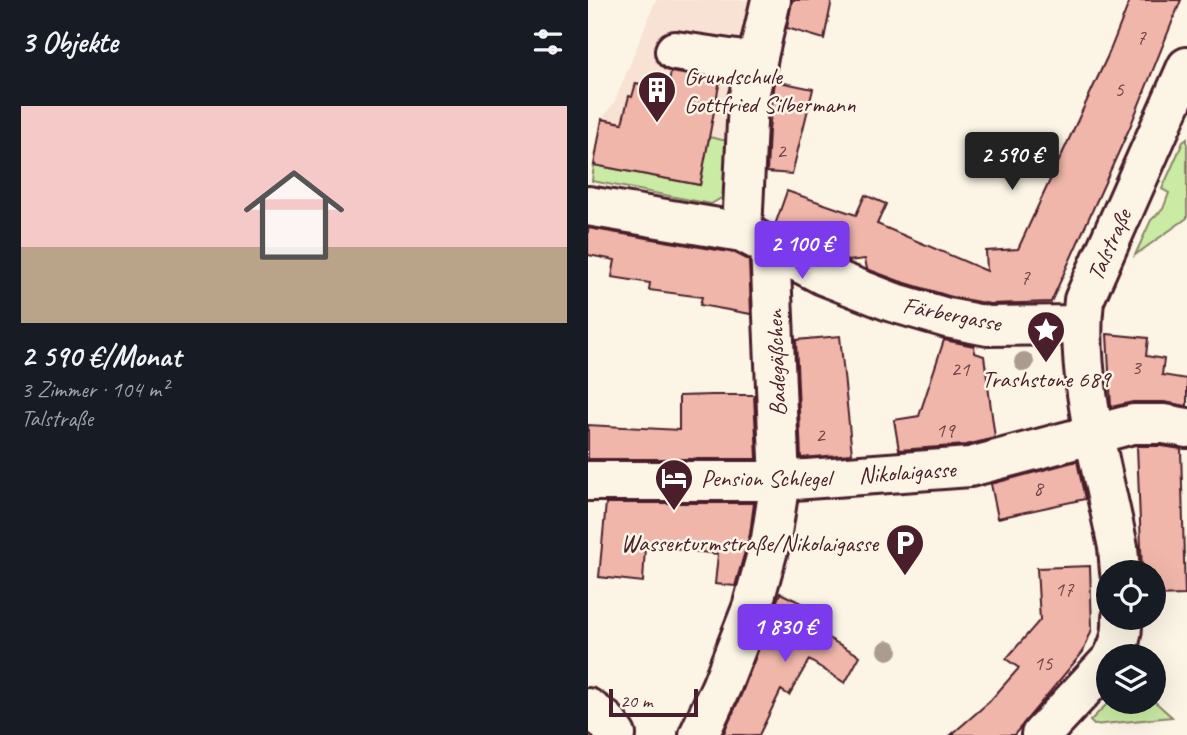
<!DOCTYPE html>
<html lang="de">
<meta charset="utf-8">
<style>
body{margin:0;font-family:Caveat,sans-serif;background:#242831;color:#f1f3f6;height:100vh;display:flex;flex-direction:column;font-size:26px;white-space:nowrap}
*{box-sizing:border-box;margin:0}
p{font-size:23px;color:#9ea1a6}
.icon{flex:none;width:38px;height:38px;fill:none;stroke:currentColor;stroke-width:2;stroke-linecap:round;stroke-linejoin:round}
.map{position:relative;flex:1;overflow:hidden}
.details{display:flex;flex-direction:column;background:#171b24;width:588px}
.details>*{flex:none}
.controls{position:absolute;left:508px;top:560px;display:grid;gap:14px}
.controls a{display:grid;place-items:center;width:70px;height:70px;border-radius:50%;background:#171b24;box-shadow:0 7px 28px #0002;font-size:35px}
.scale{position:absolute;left:21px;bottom:18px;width:89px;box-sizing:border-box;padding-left:7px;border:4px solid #4a1f2b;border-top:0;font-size:19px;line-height:24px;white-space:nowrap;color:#4a1f2b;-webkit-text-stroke:5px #fcf5e5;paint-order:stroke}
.price{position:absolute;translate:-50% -60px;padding:0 16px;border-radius:7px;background:#7c3aed;color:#fff;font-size:23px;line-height:46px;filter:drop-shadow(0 2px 4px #0008)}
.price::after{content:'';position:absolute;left:50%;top:42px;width:21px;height:16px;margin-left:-10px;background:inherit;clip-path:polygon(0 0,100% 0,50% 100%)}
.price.current{background:#222;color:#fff}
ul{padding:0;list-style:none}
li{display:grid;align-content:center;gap:14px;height:371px;padding:0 21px}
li+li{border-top:2px solid #363941}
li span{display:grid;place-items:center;height:217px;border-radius:0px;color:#555}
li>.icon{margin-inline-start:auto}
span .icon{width:126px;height:126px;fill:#fffc;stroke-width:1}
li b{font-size:30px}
h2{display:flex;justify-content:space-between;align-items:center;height:84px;padding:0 21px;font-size:30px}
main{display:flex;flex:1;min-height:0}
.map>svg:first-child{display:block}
</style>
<main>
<section class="details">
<h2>3 Objekte<svg class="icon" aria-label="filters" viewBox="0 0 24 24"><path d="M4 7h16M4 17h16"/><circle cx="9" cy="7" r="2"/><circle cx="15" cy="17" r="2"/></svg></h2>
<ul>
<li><span style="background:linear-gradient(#f6c9c9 65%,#b9a48a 0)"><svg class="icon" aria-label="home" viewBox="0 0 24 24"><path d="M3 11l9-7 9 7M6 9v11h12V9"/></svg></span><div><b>2 590 €/Monat</b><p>3 Zimmer · 104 m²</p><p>Talstraße</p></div></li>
</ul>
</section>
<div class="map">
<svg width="599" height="735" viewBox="0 0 599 735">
<rect width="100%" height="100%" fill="#fcf5e5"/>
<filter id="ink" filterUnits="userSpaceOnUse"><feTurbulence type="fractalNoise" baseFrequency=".0143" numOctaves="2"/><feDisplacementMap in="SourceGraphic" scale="14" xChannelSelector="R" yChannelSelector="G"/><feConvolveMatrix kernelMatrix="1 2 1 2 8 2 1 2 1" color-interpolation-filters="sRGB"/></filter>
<g filter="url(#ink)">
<path fill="#f8e2d3" d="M68,0H168L157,52L135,197L123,204L4,181L14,119L27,101Z"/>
<path fill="#c9eba4" stroke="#8a8568" stroke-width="2" d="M121,137L144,142L135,197L123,204L4,181L6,165L112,185Z
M599,139V218L547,255L563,220L575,209L581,193L574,189L595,142Z
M565,700L584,717L506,725L502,721L521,702Z"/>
<path fill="#f0b6a9" stroke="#4a1f2b" stroke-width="2" d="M204,0H244L236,39L199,28Z
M542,0H593L542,127L463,302L402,304L364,297L311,281L279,269L277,259L260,261L244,255L187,225L199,191L268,215L277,195L298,204L289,224L399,271L398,251L430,249L521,53Z
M83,72L132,80L112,185L6,165L14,119L34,123L41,96L44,97L48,83L60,86L68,80L81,82Z
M187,81L225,89L204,174L179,172L181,130Z
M0,228L147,253L161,260L163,314L112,305L114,297L61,290L62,283L24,277L27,260L0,255Z
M519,334L560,338L558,356L576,359L574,375L599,379V406L576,402H545L523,407Z
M252,336L264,454L213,458L208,340Z
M356,340L386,346L387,353L396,356L407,438L378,445L311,450L306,420L331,416Z
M124,395H166L169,459H0V425L91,430V396Z
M549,446H574L593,449L597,595L565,596V572H554Z
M489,461L497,499L410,518L403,484Z
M18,503H166L162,534L147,586L127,584L130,554L96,550L57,547L55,582L11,577Z
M502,566L504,629L495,652L426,735H363L401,702L431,668L418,659L452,620L449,568Z
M192,593L224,608L217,625L272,656L257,683L221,660L201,695L193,690L171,735H135L153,695Z"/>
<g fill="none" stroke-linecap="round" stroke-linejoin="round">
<defs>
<path id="minor" d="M87,51L169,63
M0,206L154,232L235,275L304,302L359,318L400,326L493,325
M154,232L160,100L183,0
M0,481H192L382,467L545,424H576L599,428
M532,572L530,547C515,471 487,378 496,300L599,67
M525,656C532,644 535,632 534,618
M0,708L18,721L28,735
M111,735L133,687L164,608L183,539L192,481L182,246
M453,735L520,663"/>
</defs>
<use href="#minor" stroke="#4a1f2b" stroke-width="44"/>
<use href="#minor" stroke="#fcf5e5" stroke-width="38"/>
</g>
<g fill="#ac9b8f">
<circle cx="436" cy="362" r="10"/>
<circle cx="300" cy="650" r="10"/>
</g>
</g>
<defs>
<symbol id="building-pin" viewBox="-11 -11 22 30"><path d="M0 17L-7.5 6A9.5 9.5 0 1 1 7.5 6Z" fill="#4a1f2b" stroke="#fcf5e5"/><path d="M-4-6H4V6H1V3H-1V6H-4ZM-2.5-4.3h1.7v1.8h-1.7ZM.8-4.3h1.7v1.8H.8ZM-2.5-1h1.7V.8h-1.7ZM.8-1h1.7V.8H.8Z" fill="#fff"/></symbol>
<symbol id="sight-pin" viewBox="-11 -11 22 30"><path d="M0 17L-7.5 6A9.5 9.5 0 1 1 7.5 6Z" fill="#4a1f2b" stroke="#fcf5e5"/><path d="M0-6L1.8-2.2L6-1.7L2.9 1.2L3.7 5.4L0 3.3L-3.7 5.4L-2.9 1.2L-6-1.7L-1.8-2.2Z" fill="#fff"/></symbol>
<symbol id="hotel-pin" viewBox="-11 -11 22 30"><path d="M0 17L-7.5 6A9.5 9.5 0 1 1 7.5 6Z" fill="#4a1f2b" stroke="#fcf5e5"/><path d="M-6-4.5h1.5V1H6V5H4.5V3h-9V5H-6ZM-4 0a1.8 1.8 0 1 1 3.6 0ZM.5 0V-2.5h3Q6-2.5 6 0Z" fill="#fff"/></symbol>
<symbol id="parking-pin" viewBox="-11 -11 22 30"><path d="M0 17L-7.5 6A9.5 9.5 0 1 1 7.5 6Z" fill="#4a1f2b" stroke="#fcf5e5"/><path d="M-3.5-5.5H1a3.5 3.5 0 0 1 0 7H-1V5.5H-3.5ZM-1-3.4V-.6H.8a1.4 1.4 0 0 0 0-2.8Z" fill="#fff"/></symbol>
</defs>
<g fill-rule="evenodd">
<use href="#building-pin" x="47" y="68" width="44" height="60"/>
<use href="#sight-pin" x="436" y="308" width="44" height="60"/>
<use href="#hotel-pin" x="64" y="456" width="44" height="60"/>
<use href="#parking-pin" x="295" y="521" width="44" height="60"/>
</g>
<g text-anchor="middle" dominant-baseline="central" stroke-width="5" stroke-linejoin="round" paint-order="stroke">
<g font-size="21" fill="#74454a">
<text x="553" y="37">7</text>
<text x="531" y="89">5</text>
<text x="193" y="151">2</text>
<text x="437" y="277">7</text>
<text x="548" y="367">3</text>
<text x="372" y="369">21</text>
<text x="357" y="430">19</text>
<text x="232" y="435">2</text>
<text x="450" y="488">8</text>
<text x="476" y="589">17</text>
<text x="455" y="663">15</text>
</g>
<g font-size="24" fill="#4a1f2b" stroke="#fcf5e5" text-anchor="start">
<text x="96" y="76">Grundschule<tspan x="96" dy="28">Gottfried Silbermann</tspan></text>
<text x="458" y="379" text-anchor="middle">Trashstone 689</text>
<text x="113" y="478">Pension Schlegel</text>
<text x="290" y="543" text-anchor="end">Wasserturmstraße/Nikolaigasse</text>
</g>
<g font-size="24" fill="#4a1f2b" stroke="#fcf5e5">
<text transform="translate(521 245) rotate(-66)">Talstraße</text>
<text transform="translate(364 314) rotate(11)">Färbergasse</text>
<text transform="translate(188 363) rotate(-92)">Badegäßchen</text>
<text transform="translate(319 472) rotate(-4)">Nikolaigasse</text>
</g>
</g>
</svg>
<div class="controls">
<a><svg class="icon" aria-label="locate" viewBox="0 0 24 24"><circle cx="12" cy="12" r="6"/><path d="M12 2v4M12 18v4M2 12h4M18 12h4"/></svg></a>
<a><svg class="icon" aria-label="layers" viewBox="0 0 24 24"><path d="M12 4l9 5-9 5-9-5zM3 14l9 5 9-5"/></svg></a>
</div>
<div class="scale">20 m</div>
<b class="price current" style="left:424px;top:192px">2 590 €</b>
<b class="price" style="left:214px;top:281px">2 100 €</b>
<b class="price" style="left:197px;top:664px">1 830 €</b>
</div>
</main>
